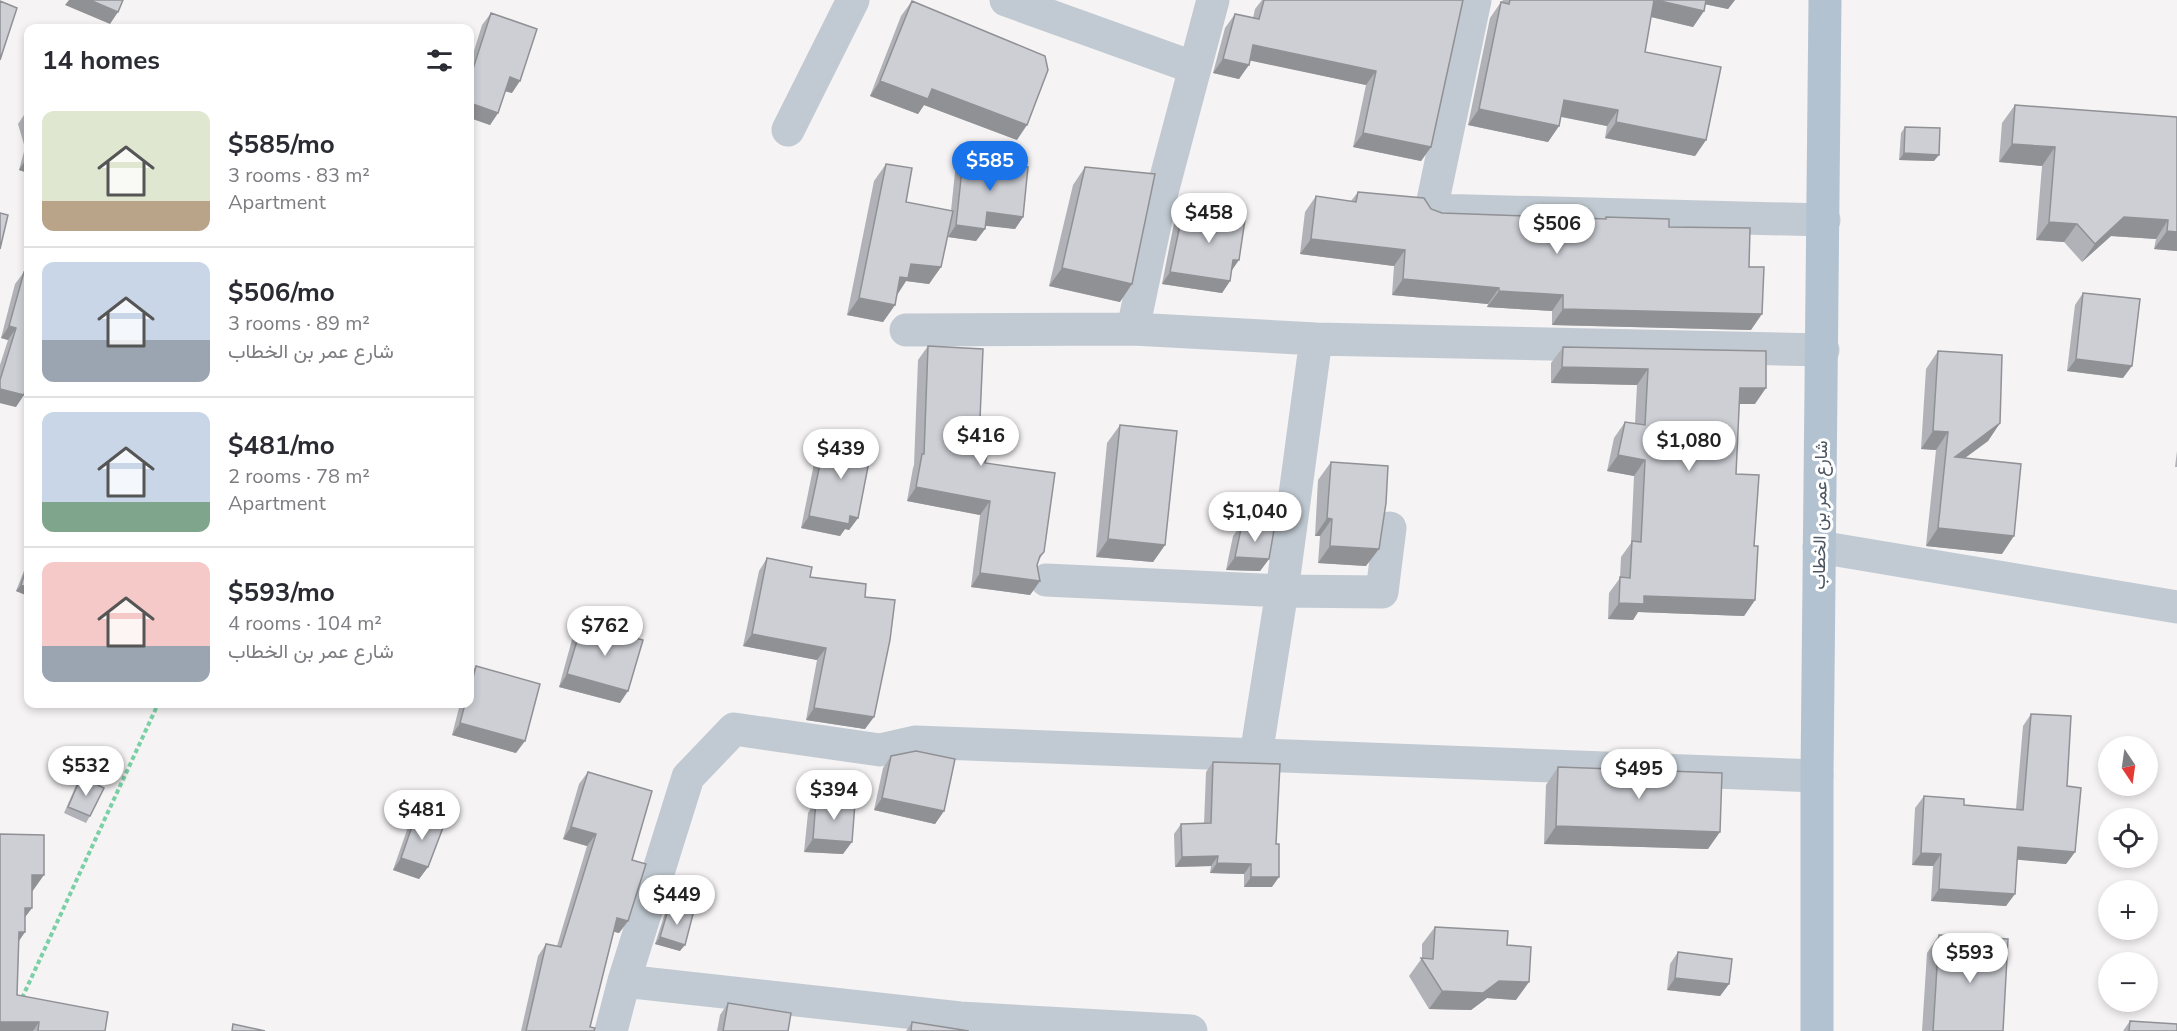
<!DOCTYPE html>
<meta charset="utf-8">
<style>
body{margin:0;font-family:"Nunito Sans",Vazirmatn,sans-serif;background:#f2f2f3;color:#2b2b33;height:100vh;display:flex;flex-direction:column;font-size:22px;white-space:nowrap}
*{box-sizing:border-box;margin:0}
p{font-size:20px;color:#7c7c81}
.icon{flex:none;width:33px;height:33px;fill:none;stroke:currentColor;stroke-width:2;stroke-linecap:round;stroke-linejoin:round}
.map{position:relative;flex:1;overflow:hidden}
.panel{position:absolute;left:24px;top:24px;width:450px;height:684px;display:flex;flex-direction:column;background:#fff;border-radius:12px;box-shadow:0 3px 9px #0003}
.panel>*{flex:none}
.needle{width:39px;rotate:167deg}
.fabs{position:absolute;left:2098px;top:736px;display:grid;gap:12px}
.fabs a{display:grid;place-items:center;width:60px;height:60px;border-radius:50%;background:#fff;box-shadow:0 3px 9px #0003;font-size:30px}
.price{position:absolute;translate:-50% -51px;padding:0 14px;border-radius:21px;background:#fff;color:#222;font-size:20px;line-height:39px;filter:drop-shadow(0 2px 3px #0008)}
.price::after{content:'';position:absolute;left:50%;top:36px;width:18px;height:14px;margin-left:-9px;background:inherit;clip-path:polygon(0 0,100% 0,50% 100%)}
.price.current{background:#1a73e8;color:#fff}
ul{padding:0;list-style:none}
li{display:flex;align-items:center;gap:18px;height:150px;padding:0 18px}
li+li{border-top:2px solid #e1e1e2}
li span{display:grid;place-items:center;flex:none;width:168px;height:120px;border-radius:12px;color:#555}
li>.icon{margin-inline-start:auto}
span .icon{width:72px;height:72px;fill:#fffc;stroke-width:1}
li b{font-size:26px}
h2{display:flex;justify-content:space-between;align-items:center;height:72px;padding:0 18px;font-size:26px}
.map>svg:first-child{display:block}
</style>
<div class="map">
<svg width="2177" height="1031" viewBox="0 0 2177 1031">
<rect width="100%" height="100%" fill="#f5f3f3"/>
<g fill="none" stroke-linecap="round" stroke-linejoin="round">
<path stroke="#7ad0a6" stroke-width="4" stroke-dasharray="4.5 3" stroke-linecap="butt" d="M22,998L158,704"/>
<path stroke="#c1cad2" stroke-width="33" d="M1006,0L1195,68
M1475,0L1431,210L1824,220
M788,130L853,0
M1133,329L1161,196L1213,0
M906,330L1133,329L1316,339L1823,350
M1819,547L2177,607
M1046,580L1282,591L1382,592L1390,528
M1256,755L1282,591L1316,339
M624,981L960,1018L1191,1031
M611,1031L624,981L688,777L734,729L880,750L915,742L1817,776"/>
<path stroke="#b3c2d1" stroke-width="33" d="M1817,1031V776L1825,0"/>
</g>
<path fill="#b0b2b7" d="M1262,0H1463L1431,147L1421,161L1353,147L1366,85L1250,60L1239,79L1213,73L1225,28L1235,14L1253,18L1255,9Z
M1503,0H1735L1728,9L1705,4L1704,11L1693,27L1651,17L1645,52L1706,140L1695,156L1605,138L1607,126L1561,117L1559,126L1548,142L1468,125L1490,18L1501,2H1502Z
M912,1L1017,140L924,105L918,114L870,96L901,16Z
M491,13L512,93L505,91L498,113L490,125L470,118V64L482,25Z
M2015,105L2177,117V251L2154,249L2156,239L2111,236L2082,262L2064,242L2036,240L2042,166L1999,162L2002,123Z
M28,111V173L19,170L25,148L18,124L26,112Z
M1905,127L1934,161L1899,160L1901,133Z
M963,160L1023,217L1015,229L985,225V229L976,241L948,237L949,229L941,267L929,284L906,281L897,295L895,305L883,322L847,315L874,181L886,164L906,202L951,211L955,172Z
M1085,167L1120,302L1049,286L1073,185Z
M1358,192L1431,209L1442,213L1604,219L1606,217L1669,227L1749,267L1751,330L1552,325V311L1487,307L1488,304L1392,295L1394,266L1300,254L1305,212L1316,196L1351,201Z
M1220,209L1230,281L1222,293L1162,284L1174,223L1183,211L1214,216Z
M24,272L16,407L0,403V365L8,340L1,338L15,284Z
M2083,293L2123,378L2067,371L2075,305Z
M928,346L979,442L985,463L1044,552L1039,560L1037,565L1040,581L1030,595L971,587L980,515L907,501L913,468L914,465L918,360Z
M1563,347L1766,351L1755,404H1739L1736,474L1754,546L1755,600L1744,616L1638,612L1633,620L1608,619L1609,593L1620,578L1621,557L1631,543L1634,476L1607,471L1614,438L1625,422L1635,423L1637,385L1551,383V363Z
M1938,351L2000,423L1988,441L1965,458L2002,554L1926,546L1936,450L1921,449L1926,369Z
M1120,425L1165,545L1153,562L1096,557L1107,443Z
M826,436L858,518L849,530L845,529L840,536L801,528L817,449Z
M2177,451V467H2175Z
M1331,462L1366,566L1318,563L1320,536H1315L1318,480Z
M1242,524L1269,559L1260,571L1226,570L1233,536Z
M767,558L810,577L865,597V729L806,720L817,660L743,646L759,571Z
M28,560V596L16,591L27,563Z
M582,624L620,703L559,687L573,636Z
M476,666L516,753L452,735L460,704H470V675Z
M2031,714L2067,786L2075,852L2066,864L2017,859L2006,906L1931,901L1933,866L1912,865L1915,808L1924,796L1964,805L2016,809L2023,726Z
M891,756L944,811L935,824L874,810L883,768Z
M1213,762L1272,887H1244V874L1210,873L1211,866L1175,867L1174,834L1181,824H1204L1206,772Z
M1558,767L1708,849L1544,844L1546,785Z
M588,772L632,860L628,921L619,933L614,932L590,1027L594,1031H521L538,956L546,944L557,946L587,846L563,839L579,784Z
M81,777L90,816L86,823L64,813L77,783Z
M816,800L843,854L804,852L808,813Z
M416,815L428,867L419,879L393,870L408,827Z
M0,834L32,892V908L25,917V932L19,941L17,995L105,1031H0Z
M669,907L680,951L655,944L665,913Z
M1435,927L1507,945L1516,1000L1487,998L1471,1010L1429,1009L1409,976L1422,958V944Z
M1939,935L2003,1031H1922L1927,953Z
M1678,952L1729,984L1720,996L1667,990L1670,964Z
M728,1003L788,1031H717L720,1015Z
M2130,1021L2177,1031H2123Z
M912,1022L968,1031H906Z"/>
<path fill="#909195" d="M69,0H90L118,12L110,24L65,5Z
M1654,0L1704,11L1693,27L1643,15Z
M1700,0H1735L1728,9L1699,3Z
M1253,45L1376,71L1366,85L1243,59Z
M1223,59L1249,65L1239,79L1213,73Z
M510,77L520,81L512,93L501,90Z
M880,81L932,89L1027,125L1017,140L924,105L918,114L870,96Z
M1564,100L1618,110L1607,126L1553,115Z
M470,103L498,113L490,125L470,118Z
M1479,109L1559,126L1548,142L1468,125Z
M1616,122L1706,140L1695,156L1605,138Z
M1363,133L1431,147L1421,161L1353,147Z
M2012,144L2055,147L2042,166L1999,162Z
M1904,153L1939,155L1934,161L1899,160Z
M27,158L28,159V173L19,170Z
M987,212L1023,217L1015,229L978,225Z
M2124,217L2168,220L2156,239L2111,236L2082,262L2095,244Z
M2049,222L2077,224L2064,242L2036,240Z
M956,225L985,229L976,241L948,237Z
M2167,231L2177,232V251L2154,249Z
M1311,239L1405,250L1394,266L1300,254Z
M1233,260H1239L1230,273Z
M911,264L941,267L929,284L906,281L897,295L900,277Z
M1062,268L1132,284L1120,302L1049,286Z
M1170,272L1230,281L1222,293L1162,284Z
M1403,279L1499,288L1488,304L1392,295Z
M1499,291L1563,295L1552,311L1487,307Z
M859,298L895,305L883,322L847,315Z
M1563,309L1762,314L1751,330L1552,325Z
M9,326L16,328L8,340L1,338Z
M2076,359L2132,366L2123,378L2067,371Z
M1562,367L1648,369L1637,385L1551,383Z
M1740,388H1766L1755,404H1729Z
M0,389L24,395L16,407L0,403Z
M2000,423L1988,441L1943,474L1955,457Z
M1933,431L1948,432L1936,450L1921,449Z
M1618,455L1645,460L1634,476L1607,471Z
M916,487L990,501L980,515L907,501Z
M809,516H850L858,518L849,530L845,529L840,536L801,528Z
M1327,518L1332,519L1320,536H1315Z
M1938,528L2014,536L2002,554L1926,546Z
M1108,539L1165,545L1153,562L1096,557Z
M1330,546L1379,549L1366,566L1318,563Z
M1235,557L1269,559L1260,571L1226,570Z
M980,573L1040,581L1030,595L971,587Z
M21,585L28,588V596L16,591Z
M1644,596L1755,600L1744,616L1638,612L1633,620L1608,619L1619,603Z
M752,634L826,648L817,660L743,646Z
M567,674L628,691L620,703L559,687Z
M814,708L874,717L865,729L806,720Z
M460,723L525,741L516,753L452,735Z
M882,798L944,811L935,824L874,810Z
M1556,826L1720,832L1708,849L1544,844Z
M571,827L596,834L587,846L563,839Z
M813,839L852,842L843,854L804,852Z
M2018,847L2075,852L2066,864L2010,859Z
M1921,853L1941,854L1933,866L1912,865Z
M1218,856L1211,866L1175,867L1182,857Z
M401,858L428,867L419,879L393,870Z
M1217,863L1251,864L1244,874L1210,873Z
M32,875H44L32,892Z
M1251,877H1279L1272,887H1244Z
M1939,889L2015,894L2006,906L1931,901Z
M25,908H32L19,925Z
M617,918L628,921L619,933L609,930Z
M19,932H25L13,949Z
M660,937L685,945L680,951L655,944Z
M1675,978L1729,984L1720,996L1667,990Z
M1499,981L1529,982L1516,1000L1487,998L1471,1010L1429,1009L1442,991Z
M0,1022H39L33,1031H0Z"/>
<path fill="#cdcfd5" stroke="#909195" stroke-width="1.5" d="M90,0H123L118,12Z
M1264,0H1463L1431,147L1363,133L1376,71L1253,45L1249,65L1223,59L1235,14L1259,19Z
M1510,0H1654L1645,52L1721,67L1706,140L1616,122L1618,110L1564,100L1559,126L1479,109L1501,2L1509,4Z
M1656,0H1706L1704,11Z
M0,1L17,8L0,60Z
M912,1L1045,56L1048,70L1027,125L932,89L928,99L880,81Z
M491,13L537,29L520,81L510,77L498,113L470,103V78Z
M2015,105L2177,117V232L2167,231L2168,220L2124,217L2095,244L2077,224L2049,222L2055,147L2012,144Z
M1905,127L1940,128L1939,155L1904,153Z
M963,160L1028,167L1023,217L987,212L985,229L956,225Z
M886,164L912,168L906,202L953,211L941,267L911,264L908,278L900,277L895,305L859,298Z
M1085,167L1155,174L1132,284L1062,268Z
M1358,192L1424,198L1431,209L1442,213L1606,219V217L1669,219V227L1750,228L1749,267H1764L1762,314L1563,309V295L1499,291V288L1403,279L1405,250L1311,239L1316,196L1356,202Z
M1220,209L1246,213L1239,260H1233L1230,281L1170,272L1183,211L1219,217Z
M0,213L8,215L0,249Z
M24,272L28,273V380L24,395L0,389V380L16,328L9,326Z
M2083,293L2140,299L2132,366L2076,359Z
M928,346L983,349L979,442L990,445L985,463L1055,473L1044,552L1040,556L1037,565L1040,581L980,573L990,501L916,487L922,454H924Z
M1563,347L1766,351V388H1740L1736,474L1759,475L1754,546H1758L1755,600L1644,596V604L1619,603L1620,577L1630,578L1632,541L1641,542L1645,460L1618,455L1625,422L1645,425L1648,369L1562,367Z
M1938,351L2002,355L2000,423L1955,457L2021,464L2014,536L1938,528L1948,432L1933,431Z
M1120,425L1177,431L1165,545L1108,539Z
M826,436L872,446L858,518L850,516L849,524L809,516Z
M1331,462L1388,466L1386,503L1379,549L1330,546L1332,519L1327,518Z
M1242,524L1274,530L1269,559L1235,557Z
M767,558L812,567L810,577L866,584L865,597L895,600L890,640L874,717L814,708L826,648L752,634Z
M28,563V588L21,585Z
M582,624L643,640L628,691L567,674Z
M476,666L540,684L525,741L460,723L465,704H470V689Z
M2031,714L2071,716L2067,786L2081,788L2075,852L2018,847L2015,894L1939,889L1941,854L1921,853L1924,796L1964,799V805L2023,810Z
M916,751L955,759L944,811L882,798L891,756Z
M1213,762L1280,764L1276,844H1279V877H1251V864L1217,863L1218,856L1182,857L1181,824L1211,823Z
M1558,767L1722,773L1720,832L1556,826Z
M588,772L652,791L632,860L646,864L628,921L617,918L590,1027L595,1028L594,1031H526L546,944L561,947L596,834L571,827Z
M81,777L104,788L90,816L68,807Z
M816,800L855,803L852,842L813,839Z
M416,815L444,825L428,867L401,858Z
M0,834L44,835V875H32V908H25V932H19L17,995L108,1012L105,1031H38L39,1022H0Z
M669,907L693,914L685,945L660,937Z
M1435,927L1508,931L1507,945L1531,947L1529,982L1499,981L1483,993L1442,991L1421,958L1433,959Z
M1939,935L2008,939L2003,1031H1933Z
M1678,952L1732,959L1729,984L1675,978Z
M728,1003L791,1013L788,1031H723Z
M2130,1021L2177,1024V1031H2129Z
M912,1022L969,1031H911Z
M233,1024L265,1031H232Z"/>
<g text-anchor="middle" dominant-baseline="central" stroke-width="6" stroke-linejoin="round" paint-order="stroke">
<g font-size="18" fill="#4a5661" stroke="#fff">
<text transform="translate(1820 515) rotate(-89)">شارع عمر بن الخطاب</text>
</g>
</g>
</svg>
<div class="fabs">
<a><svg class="needle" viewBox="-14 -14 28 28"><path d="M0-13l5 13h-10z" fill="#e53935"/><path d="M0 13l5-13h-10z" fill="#7c7c81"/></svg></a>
<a><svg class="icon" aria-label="locate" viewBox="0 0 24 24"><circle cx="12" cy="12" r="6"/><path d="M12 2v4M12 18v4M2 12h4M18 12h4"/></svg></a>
<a>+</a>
<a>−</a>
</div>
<b class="price current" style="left:990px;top:192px">$585</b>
<b class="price" style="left:1209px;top:244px">$458</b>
<b class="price" style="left:1557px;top:255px">$506</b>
<b class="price" style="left:981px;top:467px">$416</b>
<b class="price" style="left:1689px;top:472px">$1,080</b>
<b class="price" style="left:841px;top:480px">$439</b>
<b class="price" style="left:1255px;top:543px">$1,040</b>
<b class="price" style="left:605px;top:657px">$762</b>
<b class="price" style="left:86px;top:797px">$532</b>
<b class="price" style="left:1639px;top:800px">$495</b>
<b class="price" style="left:834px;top:821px">$394</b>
<b class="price" style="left:422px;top:841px">$481</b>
<b class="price" style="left:677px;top:926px">$449</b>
<b class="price" style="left:1970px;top:984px">$593</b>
<section class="panel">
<h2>14 homes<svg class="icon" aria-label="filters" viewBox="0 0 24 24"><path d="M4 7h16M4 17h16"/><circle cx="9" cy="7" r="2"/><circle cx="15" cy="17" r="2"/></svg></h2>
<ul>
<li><span style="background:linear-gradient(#dfe7d0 75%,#b9a48a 0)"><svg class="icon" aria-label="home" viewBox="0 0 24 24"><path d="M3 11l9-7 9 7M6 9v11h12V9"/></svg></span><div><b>$585/mo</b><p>3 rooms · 83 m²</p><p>Apartment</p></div></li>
<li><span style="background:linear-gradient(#c9d6e8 65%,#9aa5b1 0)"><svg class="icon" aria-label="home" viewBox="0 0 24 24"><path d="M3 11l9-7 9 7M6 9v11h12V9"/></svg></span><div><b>$506/mo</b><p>3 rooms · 89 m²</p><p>شارع عمر بن الخطاب</p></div></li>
<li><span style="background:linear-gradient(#c9d6e8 75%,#7fa58c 0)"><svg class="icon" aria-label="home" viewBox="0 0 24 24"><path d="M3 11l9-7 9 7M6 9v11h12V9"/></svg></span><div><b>$481/mo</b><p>2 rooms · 78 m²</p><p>Apartment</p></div></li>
<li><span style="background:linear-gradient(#f6c9c9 70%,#9aa5b1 0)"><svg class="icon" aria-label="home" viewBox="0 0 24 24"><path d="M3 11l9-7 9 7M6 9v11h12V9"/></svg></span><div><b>$593/mo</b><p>4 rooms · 104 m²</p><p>شارع عمر بن الخطاب</p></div></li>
</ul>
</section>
</div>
